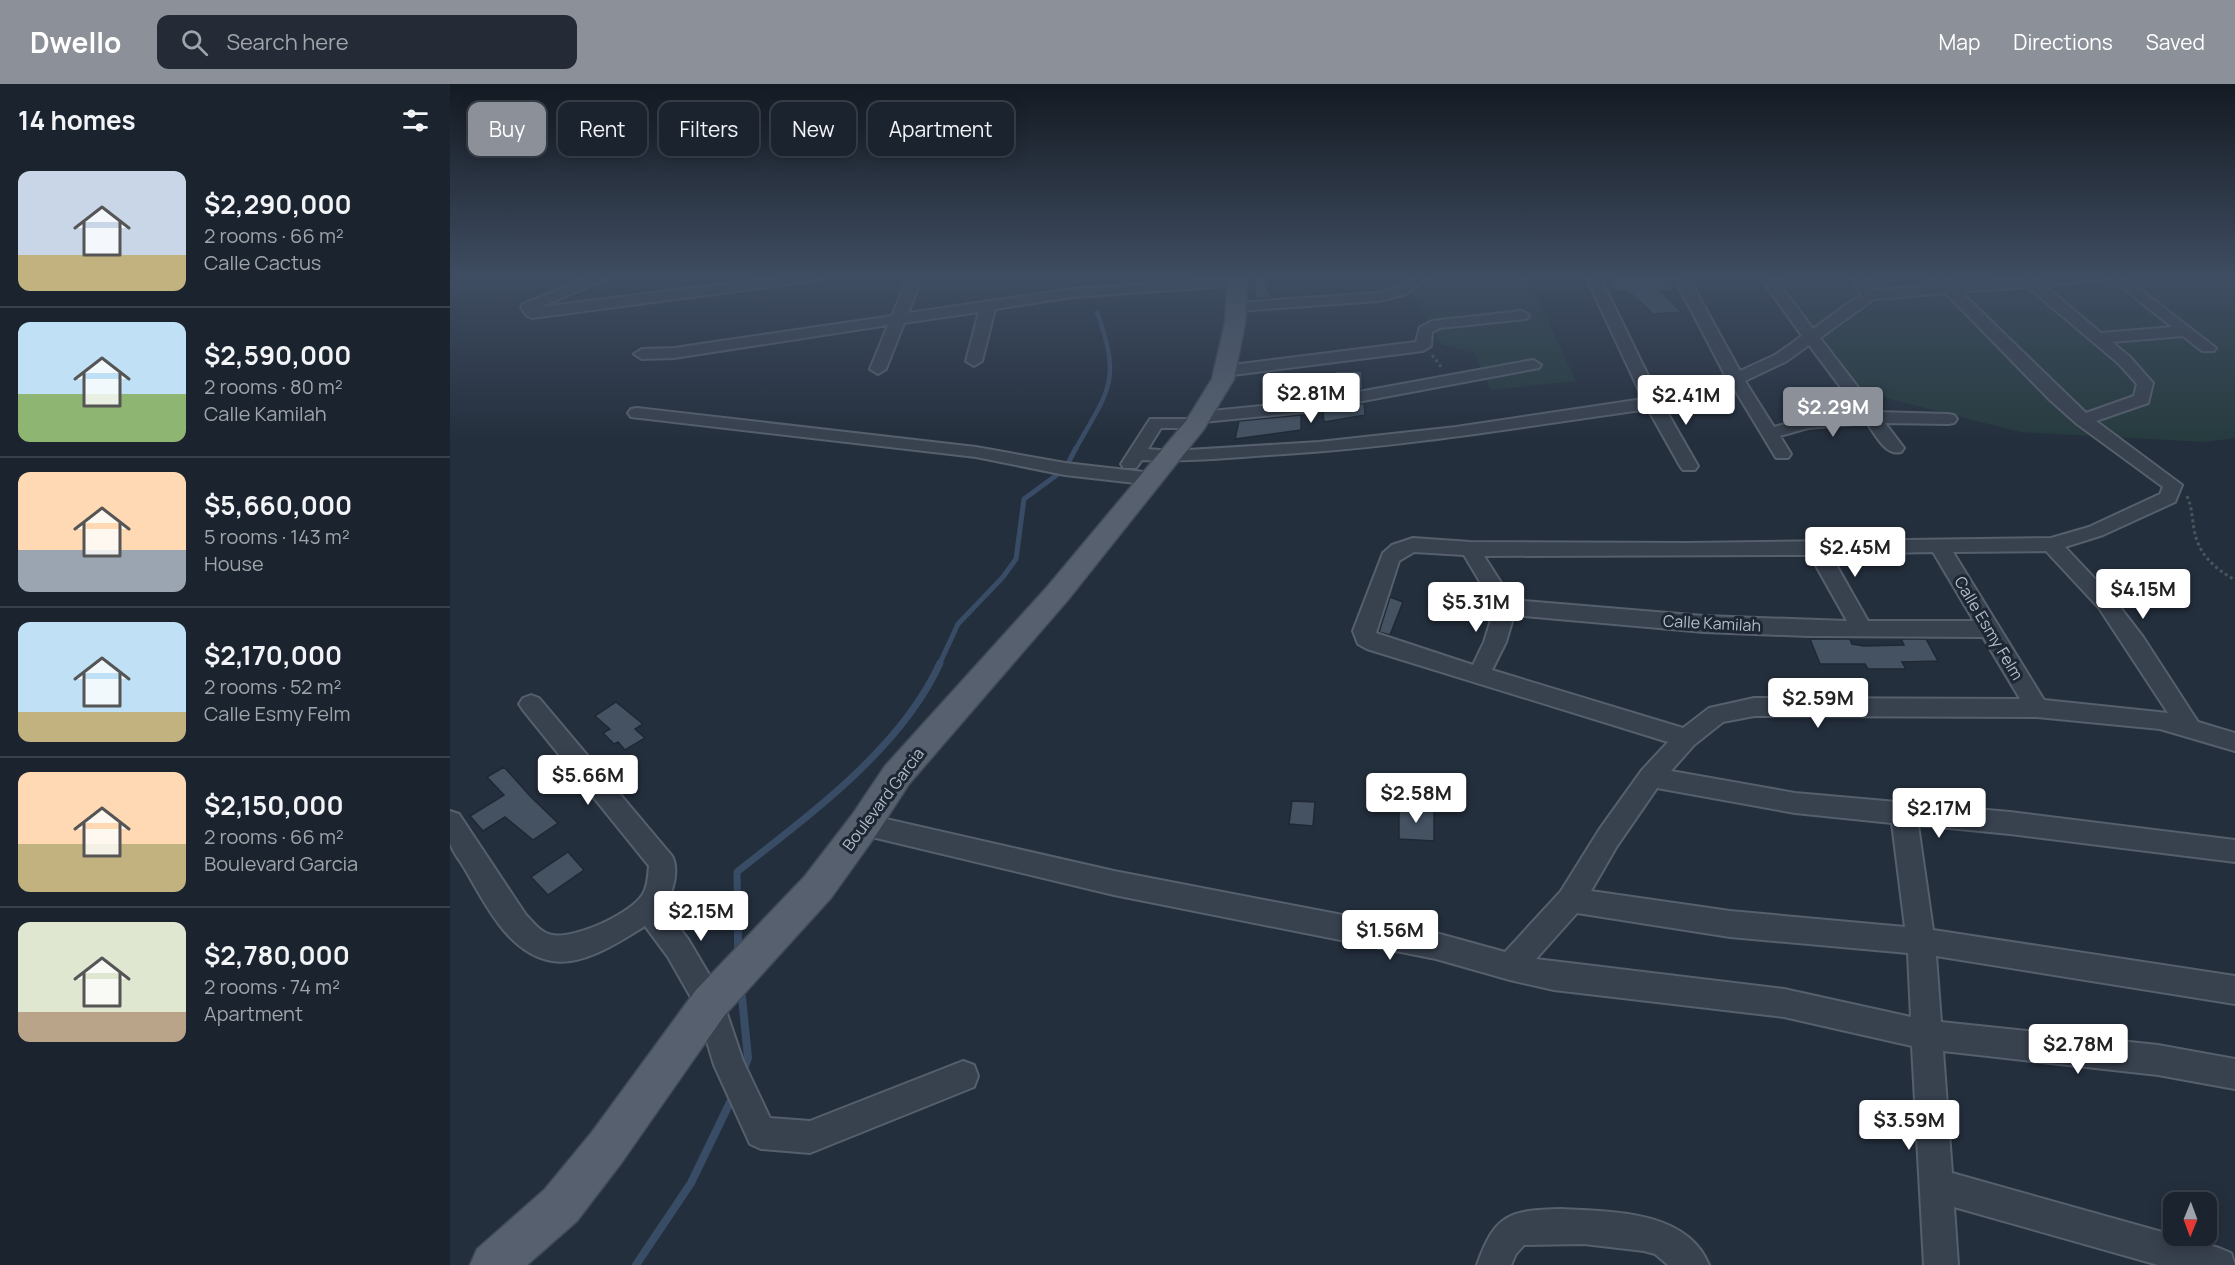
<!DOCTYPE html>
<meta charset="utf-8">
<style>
body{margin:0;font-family:Manrope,sans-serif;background:#242b36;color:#f1f3f6;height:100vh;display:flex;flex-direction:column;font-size:22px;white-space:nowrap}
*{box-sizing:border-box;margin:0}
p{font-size:20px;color:#a0a4aa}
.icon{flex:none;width:33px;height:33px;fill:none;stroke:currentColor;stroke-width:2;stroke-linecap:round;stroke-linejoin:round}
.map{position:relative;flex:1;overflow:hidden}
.side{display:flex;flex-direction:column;background:#1b232e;width:450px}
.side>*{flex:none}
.guide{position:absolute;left:18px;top:18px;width:570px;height:54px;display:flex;gap:12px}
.needle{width:39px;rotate:181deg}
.buttons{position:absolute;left:1713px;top:1108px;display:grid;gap:12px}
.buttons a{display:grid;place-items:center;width:54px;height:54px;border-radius:12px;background:#1b232e;box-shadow:0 3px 15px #0003,0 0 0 2px #39404a;font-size:30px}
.price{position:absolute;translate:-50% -51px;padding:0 14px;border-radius:6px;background:#fff;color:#222;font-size:20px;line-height:39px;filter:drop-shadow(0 2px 3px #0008)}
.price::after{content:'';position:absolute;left:50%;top:36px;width:18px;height:14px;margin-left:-9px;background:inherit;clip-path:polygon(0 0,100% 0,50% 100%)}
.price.on{background:#8c9099;color:#fff}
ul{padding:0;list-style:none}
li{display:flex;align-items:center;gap:18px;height:150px;padding:0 18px}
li+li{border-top:2px solid #39404a}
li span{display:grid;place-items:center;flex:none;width:168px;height:120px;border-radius:12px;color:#555}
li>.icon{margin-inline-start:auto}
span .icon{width:72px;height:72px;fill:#fffc;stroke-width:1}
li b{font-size:26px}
h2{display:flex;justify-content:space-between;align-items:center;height:72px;padding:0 18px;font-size:26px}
.chip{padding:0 21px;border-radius:12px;background:#1b232e;box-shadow:0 3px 15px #0003,0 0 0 2px #39404a;font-size:21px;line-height:54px}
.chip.on{background:#8c9099;color:#fff}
header{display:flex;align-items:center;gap:36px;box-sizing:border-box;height:84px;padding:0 30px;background:#8c9099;color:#fff}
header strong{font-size:28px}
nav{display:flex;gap:33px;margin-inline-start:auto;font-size:21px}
.search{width:420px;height:54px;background:#242b36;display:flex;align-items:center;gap:15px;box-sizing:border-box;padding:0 21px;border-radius:12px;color:#a0a4aa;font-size:22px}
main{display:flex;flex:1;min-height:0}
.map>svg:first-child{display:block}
</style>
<header>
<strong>Dwello</strong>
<div class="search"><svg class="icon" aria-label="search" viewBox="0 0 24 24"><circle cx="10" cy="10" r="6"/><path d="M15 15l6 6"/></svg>Search here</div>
<nav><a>Map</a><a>Directions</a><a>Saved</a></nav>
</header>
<main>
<section class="side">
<h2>14 homes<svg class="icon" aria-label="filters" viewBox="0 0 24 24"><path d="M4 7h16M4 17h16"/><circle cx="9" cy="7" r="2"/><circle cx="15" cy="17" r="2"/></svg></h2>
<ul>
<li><span style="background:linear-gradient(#c9d6e8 70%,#c2b280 0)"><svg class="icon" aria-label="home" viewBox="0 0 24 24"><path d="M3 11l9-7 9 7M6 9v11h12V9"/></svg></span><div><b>$2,290,000</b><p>2 rooms · 66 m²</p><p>Calle Cactus</p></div></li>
<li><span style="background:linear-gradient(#bfe0f5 60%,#8fb573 0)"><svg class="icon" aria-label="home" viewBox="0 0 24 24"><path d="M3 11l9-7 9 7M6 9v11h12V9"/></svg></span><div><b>$2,590,000</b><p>2 rooms · 80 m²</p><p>Calle Kamilah</p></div></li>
<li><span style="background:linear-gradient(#ffd9b3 65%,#9aa5b1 0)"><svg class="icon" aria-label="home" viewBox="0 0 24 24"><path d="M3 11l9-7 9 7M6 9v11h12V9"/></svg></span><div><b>$5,660,000</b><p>5 rooms · 143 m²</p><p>House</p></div></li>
<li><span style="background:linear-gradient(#bfe0f5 75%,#c2b280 0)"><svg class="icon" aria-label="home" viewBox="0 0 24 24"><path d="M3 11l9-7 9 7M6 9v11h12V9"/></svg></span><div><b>$2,170,000</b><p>2 rooms · 52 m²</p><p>Calle Esmy Felm</p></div></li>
<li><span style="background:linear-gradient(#ffd9b3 60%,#c2b280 0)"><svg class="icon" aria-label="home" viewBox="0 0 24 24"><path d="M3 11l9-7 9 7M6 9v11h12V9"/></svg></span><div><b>$2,150,000</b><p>2 rooms · 66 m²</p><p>Boulevard Garcia</p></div></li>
<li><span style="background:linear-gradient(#dfe7d0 75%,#b9a48a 0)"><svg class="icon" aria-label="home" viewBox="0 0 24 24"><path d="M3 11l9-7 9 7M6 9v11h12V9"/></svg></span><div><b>$2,780,000</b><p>2 rooms · 74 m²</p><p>Apartment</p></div></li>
</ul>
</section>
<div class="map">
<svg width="1785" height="1181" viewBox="0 0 1785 1181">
<rect width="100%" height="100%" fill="#242f3d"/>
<path fill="#263b3e" d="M925,193H1077L1126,297L1041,306L1024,269L991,260L963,210Z
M1315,193H1785V354L1756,358L1570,348L1404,306L1377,278Z"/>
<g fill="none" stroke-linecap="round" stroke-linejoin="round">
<path stroke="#394c66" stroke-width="4.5" d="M625,366C659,305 672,298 647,228"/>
<path stroke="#394c66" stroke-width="5" d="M489,581L508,540L553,493L566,475L574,415L615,385L626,364"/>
<path stroke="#394c66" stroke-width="7" d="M288,848L287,788C359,731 451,665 490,579"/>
<path stroke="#394c66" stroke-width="8" d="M288,847V868
M292,913L298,974L293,987
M186,1181L241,1099L284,1010"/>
</g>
<path fill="#455262" stroke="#1f2835" stroke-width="1.5" d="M805,193H814L821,214L805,215Z
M1160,193H1221L1222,207L1211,208L1232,228L1203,230L1178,207H1165Z
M885,287H912L913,305L873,312V290L885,289Z
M914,319L915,331L874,338L873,327Z
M851,331V346L785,355L789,337Z
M940,513L953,518L940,551L929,548Z
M1360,555H1400L1402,560L1414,562L1454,561L1451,555H1476L1488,577L1452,578L1456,585H1418L1415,580H1370Z
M166,618L193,640L185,645L195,654L175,666L168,658L164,660L153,649L160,645L145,632Z
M54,683L81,713L108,739L83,756L55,733L33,747L20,732L54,711L37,693Z
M842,717L865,718L863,742L839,740Z
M949,724L984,726V757L949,755Z
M118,768L134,786L98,811L81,793Z"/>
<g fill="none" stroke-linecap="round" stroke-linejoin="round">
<defs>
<path id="minor" d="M139,193H157L155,196L90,223L333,193H370L363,197L82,234L77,232L71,223L73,220Z
M963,193H979L956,210L929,217L786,227L779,223L786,219L928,209L946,204Z
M1136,193H1150L1208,312L1276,293L1224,193H1238L1290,287L1325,271L1352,252L1310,193H1324L1363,245L1412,210L1399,193H1413L1424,206L1488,201L1481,193H1496L1503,200L1569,195L1570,193H1651L1649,196L1644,197L1594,201L1651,249L1722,243L1659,193H1674L1766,264L1764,267H1752L1733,252L1662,258L1680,273L1703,299L1698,319L1646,337L1732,401L1725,418L1653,451L1615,463L1663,514L1693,553L1748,638L1785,649V667L1710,645L1587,633L1304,632L1273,638L1244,661L1221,687L1345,709L1560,728L1785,756V778L1560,750L1468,741L1483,846L1785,892V920L1486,872L1491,938L1708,961L1785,975V1005L1708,991L1493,967L1502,1089L1769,1164L1781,1169L1785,1181H1708L1504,1123L1508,1181H1474L1462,962L1334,933L1104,906L1060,896L986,875L664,811L405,749L401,741L405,733L414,730L664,787L986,849L1055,868L1111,807L1149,746L1192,686L1218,658L917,565L908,560L903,547L933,469L942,461L963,454L1020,458L1238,459L1601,454L1639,443L1710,410L1713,403L1627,340L1600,316L1496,209L1424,215L1370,254L1427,328L1498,330L1504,331L1507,335L1504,339L1498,340L1435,339L1454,364L1451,368C1435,372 1426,351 1417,339L1358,344L1330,352L1341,370L1338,374H1326L1282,301L1213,321L1248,382L1245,386H1233L1230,382L1198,325C1072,343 946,364 819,371C777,374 734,378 692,376L686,384H674L671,380L700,335H744L745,329L751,328L854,318L1083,276L1091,281L1089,284L854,328L753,338L752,344H711L698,365L722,367L869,358L1006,343L1193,315ZM1578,203L1668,279L1687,300L1684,312L1636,329L1511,208ZM1359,261L1410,329L1357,334L1324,343L1295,297L1337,277ZM1596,467L1649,524L1718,629L1594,616L1503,468ZM964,468L1014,471L1045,523L1034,558L1023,581L926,549L949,477ZM1483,468L1524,537H1418L1380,470ZM1360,471L1397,537L1254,532L1062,516L1034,472ZM1064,531L1254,548L1359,552L1533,553L1570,615L1304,614L1259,624L1233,644L1042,586L1056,558ZM1207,704L1345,729L1442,739L1455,843L1280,827L1141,807L1167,762ZM1127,829L1280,853L1458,869L1461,933L1334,905L1086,875Z
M787,194L794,198L792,201L623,213L545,225L532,277L524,282L516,277L529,228L454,239L436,285L428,290L420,285L438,241L224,274L192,275L184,270L192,265L224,264L442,232L454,203L461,199L468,203L458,229L623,205Z
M1071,227L1076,229L1079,232L1076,235L990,244L982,248L981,262L973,267L775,292L767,287L775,282L966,258L970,243L982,237Z
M187,324L526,363L615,379L703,389L710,391L712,395L710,399L703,401L615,391L526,373L181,333L178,329L181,325Z
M81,611L89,614L222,772C230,788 222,809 214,824L238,855L270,909L293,977L320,1034L360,1037L513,977L524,981L528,992L524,1003L360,1069L311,1065L300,1060L264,981L247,924L218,873L195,842C169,858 134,882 102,877C59,870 36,821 16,787C12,779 3,769 0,759C0,750 0,737 0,727L9,730L76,831C83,838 91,849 102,851C125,855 181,830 193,810C198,802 198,791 199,782L73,626L69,620L73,614Z
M1112,1125C1162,1128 1237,1126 1259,1181H1218L1205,1170L1194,1167L1134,1160L1074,1161L1066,1170L1061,1181H1027C1045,1130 1059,1126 1112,1125Z"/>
<path id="major" d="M778,193H798L795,239L784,295L754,345L617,517L459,700L426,751L381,814L274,932L172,1078L127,1137L77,1181H20L27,1165L95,1105L142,1048L246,906L355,792L402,731L435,682L597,503L736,337L762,295L775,239Z"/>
</defs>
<use href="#minor" stroke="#565f6c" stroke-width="4"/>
<use href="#major" stroke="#414a57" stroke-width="3"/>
<path stroke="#44585c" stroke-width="3" stroke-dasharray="3 3" stroke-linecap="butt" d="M982,271L992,284
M1737,412C1742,423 1742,434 1744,445C1748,470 1764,484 1785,496"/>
<use href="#minor" fill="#38414e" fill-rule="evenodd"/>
<use href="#major" fill="#56606e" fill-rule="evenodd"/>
</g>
<linearGradient id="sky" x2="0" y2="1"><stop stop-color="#141a22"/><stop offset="0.54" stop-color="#3f4d62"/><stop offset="1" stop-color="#3f4d62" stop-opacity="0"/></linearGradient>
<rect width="1785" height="358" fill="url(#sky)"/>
<g text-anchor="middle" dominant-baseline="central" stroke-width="6" stroke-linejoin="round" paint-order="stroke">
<g font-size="16" fill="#b4bcc9" stroke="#1d2633">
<text transform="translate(1262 539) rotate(3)">Calle Kamilah</text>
<text transform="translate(1539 544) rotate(59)">Calle Esmy Felm</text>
<text transform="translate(433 715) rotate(-53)">Boulevard Garcia</text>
</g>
</g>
</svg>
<div class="buttons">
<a><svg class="needle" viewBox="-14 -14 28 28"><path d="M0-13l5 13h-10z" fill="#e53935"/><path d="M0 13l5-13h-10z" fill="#a0a4aa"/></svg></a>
</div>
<b class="price" style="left:861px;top:340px">$2.81M</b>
<b class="price" style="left:1236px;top:342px">$2.41M</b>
<b class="price on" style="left:1383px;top:354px">$2.29M</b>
<b class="price" style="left:1405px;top:494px">$2.45M</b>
<b class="price" style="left:1693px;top:536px">$4.15M</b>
<b class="price" style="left:1026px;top:549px">$5.31M</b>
<b class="price" style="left:1368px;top:645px">$2.59M</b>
<b class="price" style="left:138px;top:722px">$5.66M</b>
<b class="price" style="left:966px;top:740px">$2.58M</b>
<b class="price" style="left:1489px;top:755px">$2.17M</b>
<b class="price" style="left:251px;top:858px">$2.15M</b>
<b class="price" style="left:940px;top:877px">$1.56M</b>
<b class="price" style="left:1628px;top:991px">$2.78M</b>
<b class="price" style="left:1459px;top:1067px">$3.59M</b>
<div class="guide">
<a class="chip on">Buy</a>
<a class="chip">Rent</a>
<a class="chip">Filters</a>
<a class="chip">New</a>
<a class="chip">Apartment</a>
</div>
</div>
</main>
